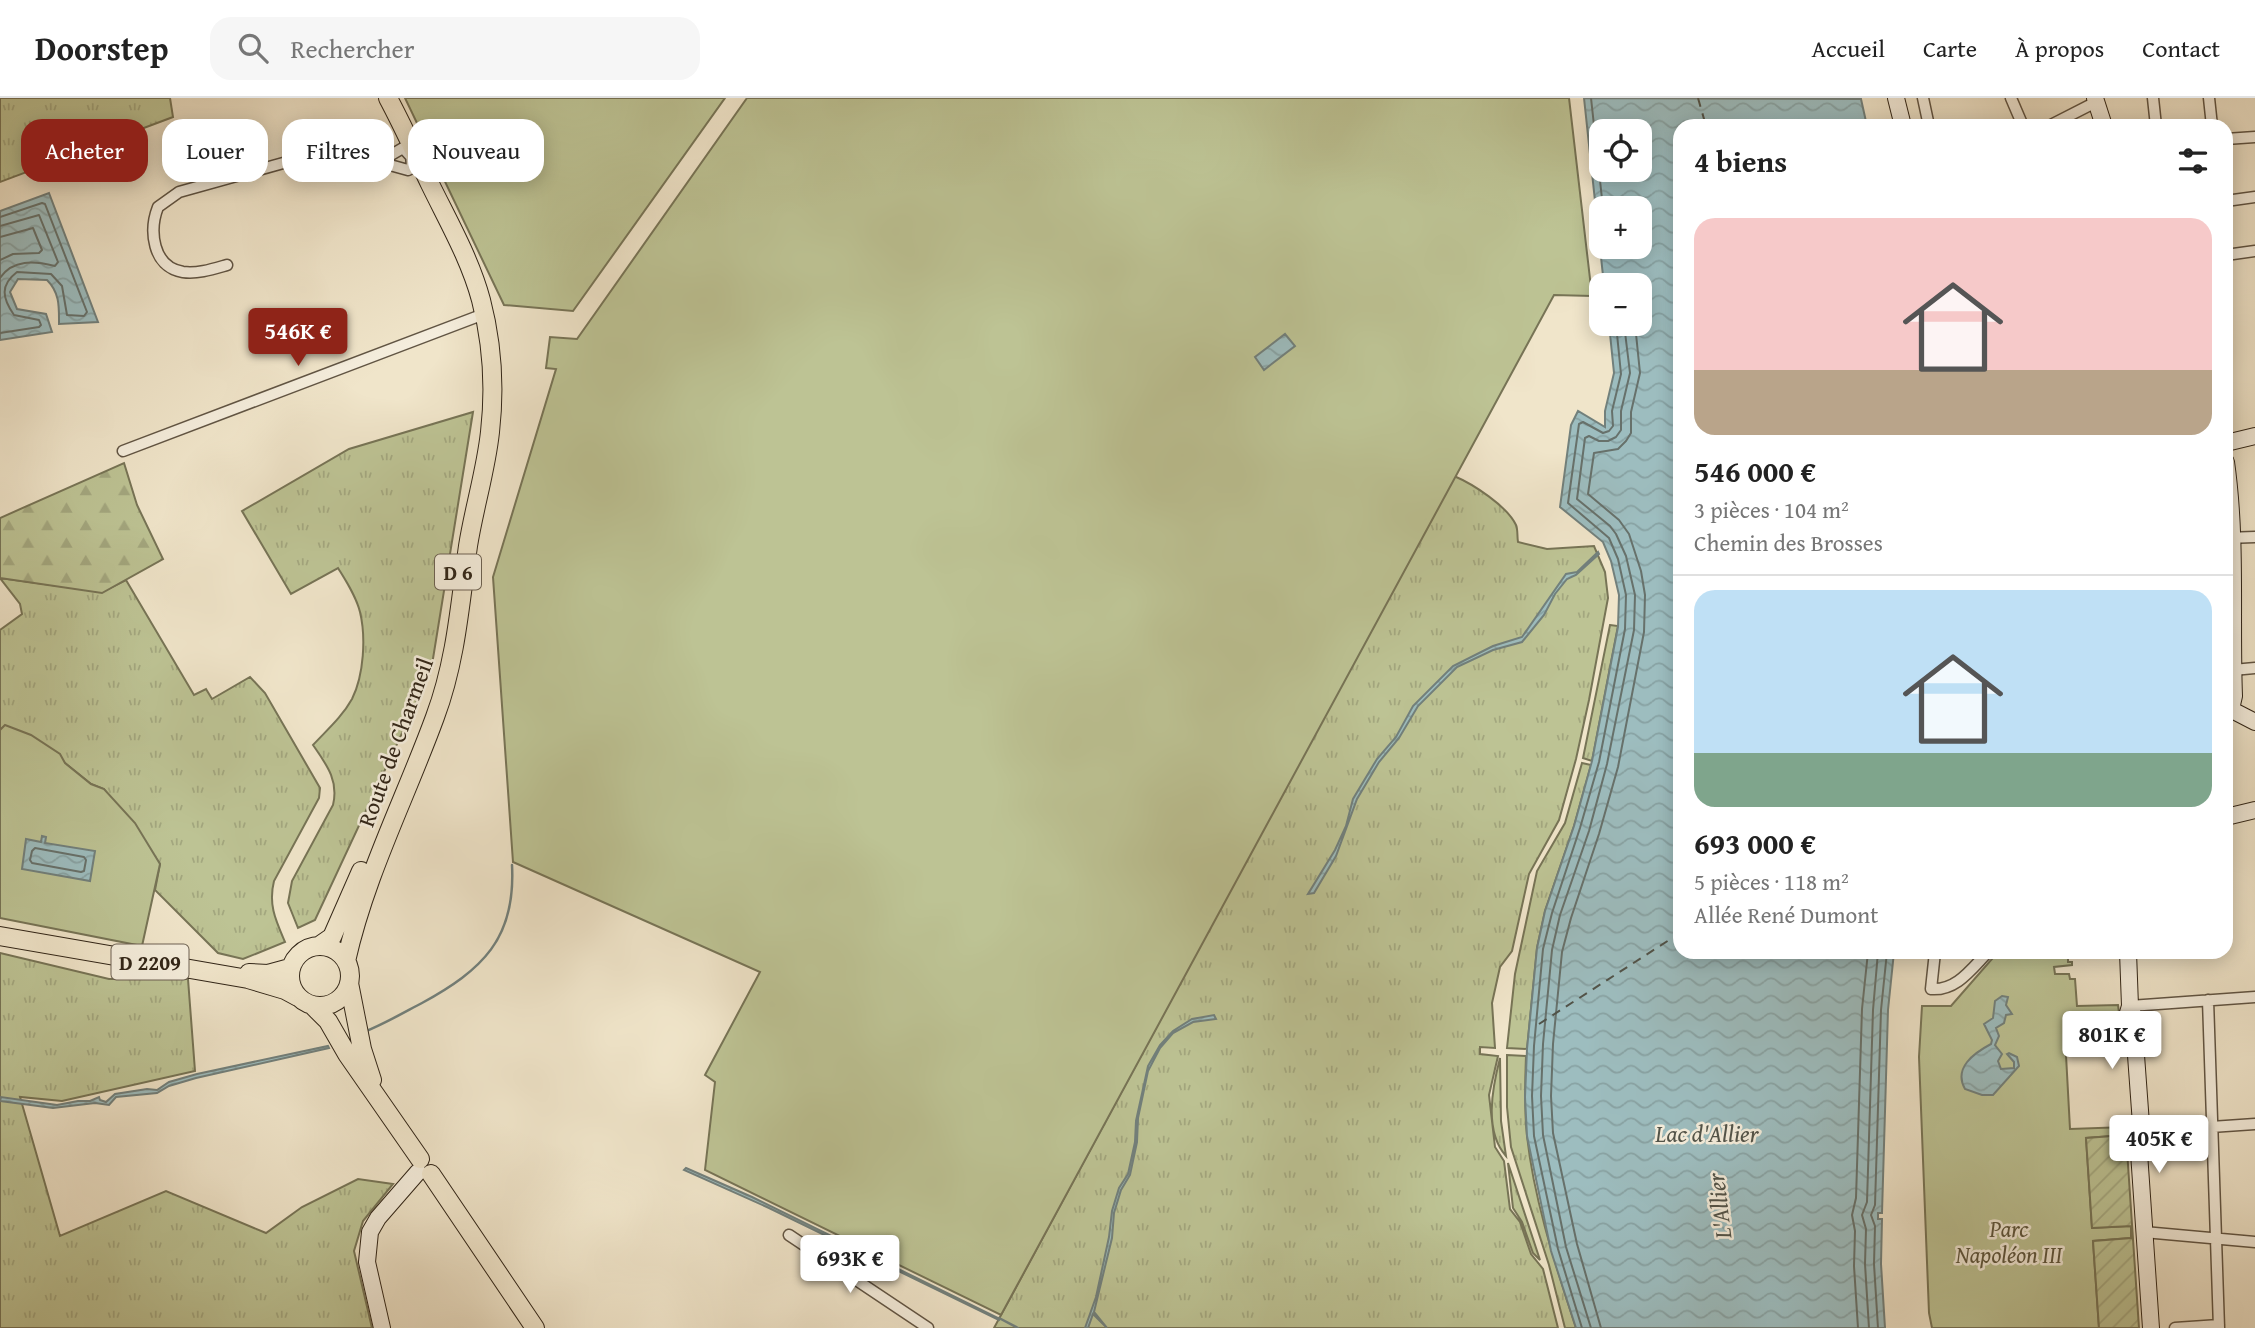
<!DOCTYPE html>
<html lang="fr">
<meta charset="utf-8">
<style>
body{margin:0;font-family:"Gentium Book Plus",serif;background:#f6f6f6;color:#222;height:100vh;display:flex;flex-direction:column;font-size:26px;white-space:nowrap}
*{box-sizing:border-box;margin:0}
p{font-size:23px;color:#767676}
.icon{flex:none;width:38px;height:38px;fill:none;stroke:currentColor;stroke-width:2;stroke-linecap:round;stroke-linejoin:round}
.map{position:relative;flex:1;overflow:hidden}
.drawer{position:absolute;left:1673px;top:21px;width:560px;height:840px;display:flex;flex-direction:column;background:#fff;border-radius:21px;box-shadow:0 4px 18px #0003}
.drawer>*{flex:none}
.banner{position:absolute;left:21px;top:21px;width:665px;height:63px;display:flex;gap:14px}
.tools{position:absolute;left:1589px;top:21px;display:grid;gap:14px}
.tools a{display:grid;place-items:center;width:63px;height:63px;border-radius:14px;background:#fff;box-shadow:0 4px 18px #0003;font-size:35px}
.price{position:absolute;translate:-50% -60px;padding:0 16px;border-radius:7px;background:#fff;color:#222;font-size:23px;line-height:46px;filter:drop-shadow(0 2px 4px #0008)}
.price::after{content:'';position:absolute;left:50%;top:42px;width:21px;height:16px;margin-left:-10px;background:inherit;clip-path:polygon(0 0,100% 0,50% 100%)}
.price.active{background:#8f2418;color:#fff}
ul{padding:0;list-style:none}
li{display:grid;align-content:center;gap:14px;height:371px;padding:0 21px}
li+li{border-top:2px solid #e0e0e0}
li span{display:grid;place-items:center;height:217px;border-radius:21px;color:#555}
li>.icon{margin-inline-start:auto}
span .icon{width:126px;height:126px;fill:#fffc;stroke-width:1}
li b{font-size:30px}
h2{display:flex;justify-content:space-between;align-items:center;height:84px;padding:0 21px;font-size:30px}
.pill{padding:0 24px;border-radius:21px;background:#fff;box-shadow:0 4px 18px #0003;font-size:24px;line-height:63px}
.pill.active{background:#8f2418;color:#fff}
header{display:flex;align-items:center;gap:42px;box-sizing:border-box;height:98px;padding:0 35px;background:#fff;border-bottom:2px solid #e0e0e0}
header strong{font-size:33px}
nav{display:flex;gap:38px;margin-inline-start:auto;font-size:24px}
.search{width:490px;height:63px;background:#f6f6f6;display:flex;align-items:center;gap:18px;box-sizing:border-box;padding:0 24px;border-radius:21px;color:#767676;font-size:26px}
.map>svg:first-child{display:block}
</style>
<header>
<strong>Doorstep</strong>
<div class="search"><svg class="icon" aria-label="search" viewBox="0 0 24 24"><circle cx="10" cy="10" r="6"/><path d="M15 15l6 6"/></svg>Rechercher</div>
<nav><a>Accueil</a><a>Carte</a><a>À propos</a><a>Contact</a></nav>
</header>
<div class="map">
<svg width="2255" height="1230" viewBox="0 0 2255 1230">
<defs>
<pattern id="grass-tufts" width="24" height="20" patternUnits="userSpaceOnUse" patternTransform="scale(1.75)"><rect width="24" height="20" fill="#bdc394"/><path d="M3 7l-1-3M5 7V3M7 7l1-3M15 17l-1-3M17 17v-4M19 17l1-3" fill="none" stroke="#a3a77f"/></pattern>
<pattern id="forest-firs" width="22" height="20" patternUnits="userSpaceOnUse" patternTransform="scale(1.75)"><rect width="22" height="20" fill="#bdc394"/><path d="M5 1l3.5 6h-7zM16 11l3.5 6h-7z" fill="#a3a77f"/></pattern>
<pattern id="garden-furrows" width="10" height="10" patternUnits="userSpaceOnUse" patternTransform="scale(1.75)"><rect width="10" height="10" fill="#bdc394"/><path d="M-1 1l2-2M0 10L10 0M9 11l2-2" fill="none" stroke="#a3a77f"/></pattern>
<pattern id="water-waves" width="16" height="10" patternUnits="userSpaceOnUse" patternTransform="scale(1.75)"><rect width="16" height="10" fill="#9dbdbf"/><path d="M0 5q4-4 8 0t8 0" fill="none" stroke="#88a2a3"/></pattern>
</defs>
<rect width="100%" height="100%" fill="#f0e5ca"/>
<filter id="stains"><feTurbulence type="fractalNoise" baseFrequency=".00286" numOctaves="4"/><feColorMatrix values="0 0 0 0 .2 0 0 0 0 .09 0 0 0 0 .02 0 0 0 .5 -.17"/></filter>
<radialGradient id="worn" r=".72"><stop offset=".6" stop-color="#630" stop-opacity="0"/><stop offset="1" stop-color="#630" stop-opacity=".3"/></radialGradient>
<path fill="url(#grass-tufts)" stroke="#777456" stroke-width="2" d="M0,0H170L173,19L0,84Z
M473,314L431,573L315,822L298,830L288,805L292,783L333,707C339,682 326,666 313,647C327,632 342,619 352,601C364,577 366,539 360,514C356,498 346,483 338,470L291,496L242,413L349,351Z
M1454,378C1473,386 1507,408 1516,427C1518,431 1517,439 1518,444L1547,451L1594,448L1605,474L1608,500L1589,602L1576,661L1559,722L1529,776L1512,853L1500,869L1492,905L1495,950L1480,949V956L1498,958L1489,997L1495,1049L1504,1063L1510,1111L1520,1124L1531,1156L1543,1171L1558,1230H994Z
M0,480L102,494L126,482L194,597L206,591L212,601L250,579L265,595L320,690L319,700L274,783C268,807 276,823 285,844L243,861L218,855L155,792L160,766L104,691L91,686L65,665L5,628L0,632V532L22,516L20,506Z
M1610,527L1618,528L1592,663L1583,660Z
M1582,665L1591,667L1574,728L1545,813L1537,850L1527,951L1507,950L1515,876L1537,773L1565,725Z
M0,855L109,881H188L195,973L62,1003L20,999L60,1138L166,1093L266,1135L302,1109L358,1081L393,1086L363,1123L354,1153L372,1230H0Z
M1507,957L1526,958C1525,984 1524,1011 1527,1038C1534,1103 1556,1168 1576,1230H1565L1549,1167L1511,1049L1507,1009Z
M1500,960L1501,1023L1506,1058C1484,1033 1492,991 1500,960Z
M1508,1065L1540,1162L1533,1155L1522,1124L1513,1110Z"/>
<path fill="url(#forest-firs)" stroke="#777456" stroke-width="2" d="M124,365L137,407L163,461L102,495L0,480V420Z"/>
<path fill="#bdc394" stroke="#777456" stroke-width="2" d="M405,0H725L573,213L504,207Z
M747,0H1569L1592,198L1554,197L1001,1217L705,1072L715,984L705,977L760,874L513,764L493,479L556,271L546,270L550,239L577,241Z
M5,627L31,637L60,656L65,665L91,686L104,691L135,725L160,766L142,848L0,820V632Z
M1998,854H2068V864H2072V867L2054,869L2055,876H2069L2070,881H2075L2077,908L2118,907L2119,915L2064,920L2070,1031L2126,1029V1037L2086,1040L2092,1130L2131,1128V1140L2093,1143L2099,1230H1932L1929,1215L1919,959L1922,908H1951Z"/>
<path fill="url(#garden-furrows)" stroke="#777456" stroke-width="2" d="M2126,1037L2139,1230H2099L2093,1143L2131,1140V1128L2092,1130L2086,1040Z"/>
<path fill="url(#water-waves)" stroke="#72807c" stroke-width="2" fill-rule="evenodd" d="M1584,0L1861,1L1867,28H1680V854H1894L1888,912L1882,1115H1878V1121H1882L1881,1166L1885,1230H1576L1551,1153L1527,1038L1525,999L1527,951L1537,850L1545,813L1574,728L1592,663L1618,529L1619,497L1611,463L1603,444L1560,409L1571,327L1578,313L1605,329V313L1614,275L1609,226H1640V187H1604ZM1601,33H1640V72H1601ZM1601,110H1640V149H1601Z
M49,95L98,224L59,226C59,209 60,195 47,182L18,181L10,194L17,211L46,216L52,234L0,242V113Z
M1285,236L1295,248L1264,272L1255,259Z
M1598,454L1599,456L1576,477L1567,481L1555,496L1544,517L1522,544L1493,552L1457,569L1418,608L1399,640L1379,664L1357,701L1336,758L1314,795L1308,796L1335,752L1346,728L1353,701L1377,661L1396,639L1413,608L1453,568L1493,548L1522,539L1566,476L1577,474Z
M42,738L46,739L45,745L95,753L90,783L22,771L26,741L41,744Z
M2002,898L2008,899L2006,907L2012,916L2006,917L2004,925L1996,930L1999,938L1995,947L2002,956L1998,963L2001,971L2014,970V964L2007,956L2009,955L2017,959L2019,968L1993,997H1982L1965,991C1953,970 1974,955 1991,946L1992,942L1984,926L1993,920L1995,903Z
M1214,917L1216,921L1193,924L1173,935L1160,950L1148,973L1138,1020L1137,1044L1130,1077L1121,1092L1114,1115L1112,1140L1094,1214L1107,1230L1093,1216L1088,1230H1085L1096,1199L1109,1139L1112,1113L1119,1090L1128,1076L1135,1044L1136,1023L1148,968L1160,947L1173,933L1192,921Z
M328,948L329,950L196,980L169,988L157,995L116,999L109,1007L95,1005L53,1010L0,1003L1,999L57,1007L78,1003H90L99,999L100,1002L106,1004L115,996L147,991L157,992L169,984L197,976Z
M686,1070L752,1099L1000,1221L999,1222L769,1110L684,1072Z"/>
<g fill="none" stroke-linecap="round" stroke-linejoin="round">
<path stroke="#67716b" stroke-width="2" d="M1591,0L1603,110
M0,119L42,105L45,106L87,214L84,218L67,217L62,188L51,176L17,174C0,187 2,200 14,217L39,222L41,227L39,229L0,235
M0,128L39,117L58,164L55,168C34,163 13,161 0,180
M0,139L33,130L42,152L39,155L13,156L0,162
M35,750L84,759L86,762L84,773L81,774L32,765L30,762L32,753Z
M1582,1230L1558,1151L1534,1038L1532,998L1534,948L1543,851L1552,815L1580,730L1599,664L1625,531L1626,497L1618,461L1609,440L1568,405L1579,326L1583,324L1603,335L1609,333L1613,328L1612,313L1621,276L1616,226
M1591,1230L1566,1149L1543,1037L1541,998L1543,946L1552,852L1560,817L1589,733L1607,666L1634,532L1635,497L1626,458L1616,436L1610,428L1577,401L1585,340L1589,338L1599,343H1608L1616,339L1621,332V313L1630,275L1624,226
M1601,1230L1577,1146L1553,1035L1551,998L1553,946L1562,854L1571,820L1599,736L1618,669L1644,534L1645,497L1641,473L1629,436L1619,422L1588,396L1594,355L1618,351L1626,343L1631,335V314L1640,275L1635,226
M1858,1230L1854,1168L1855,1133L1852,1117L1856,1100L1862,911L1868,854
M1869,1230L1865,1166L1866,1131L1862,1117L1867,1104L1873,912L1878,854
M1878,1230L1874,1166L1875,1128L1871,1117L1875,1107L1881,912L1887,854"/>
<path stroke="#72807c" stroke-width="2.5" d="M364,934C384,926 403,915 422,905C482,872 516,841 512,767
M999,1220L1018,1230"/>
<path stroke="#515349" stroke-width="2" stroke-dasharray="9 7" stroke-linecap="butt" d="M1698,0L1706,28
M1539,926L1680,835"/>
<defs>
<path id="street" d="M1923,0L1929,28
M2011,0L2023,28
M2153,0L2156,28
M2209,0L2212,28
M2049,28L2096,4
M2226,41L2255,39
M379,64L408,72L412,70L411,54
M2226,103L2255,99
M2226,157L2255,153
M227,167C213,171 198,176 183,174C152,169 149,132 158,109L179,94L294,62L340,77L379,64L403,50L413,61
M123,353L484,216
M2226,440L2255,439
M2233,572L2255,570
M1935,854L1931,891C1957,893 1972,870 1988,854
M2208,902L2219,1230
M2130,908L2255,899
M2138,1034L2255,1026
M2144,1134L2255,1144
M789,1137L928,1230
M2175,1230L2219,1227"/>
<path id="secondary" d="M1896,0L1903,28
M2095,0L2104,28
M2226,345L2255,338
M2226,364C2237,441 2231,520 2234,598L2231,611
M2226,609L2255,624
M2226,719L2255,712
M2130,908L2133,916L2141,1026L2138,1040L2151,1230
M2127,918L2130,908L2128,854
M382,1230L367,1164L370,1134L378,1120L418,1074"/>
<path id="primary" d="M0,838L248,881L285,892L298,899
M290 878a30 30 0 1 1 60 0a30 30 0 1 1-60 0Z
M319,848L332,839L361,773
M346,863C365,778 405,701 435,619C456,563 460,506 468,448C474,410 486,372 490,334C495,290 492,244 481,202C470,161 448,123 430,86C416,57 403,28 388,0
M249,875L268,876L290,870
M349,885L362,951L372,982
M312,907L328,923L347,956L420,1061
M431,1076L535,1230"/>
</defs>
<use href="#street" stroke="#615544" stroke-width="13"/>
<use href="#secondary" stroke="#312517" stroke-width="18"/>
<use href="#primary" stroke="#312517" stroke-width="20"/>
<use href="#street" stroke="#f5eedd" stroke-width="10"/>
<use href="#secondary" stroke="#f5eedd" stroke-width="16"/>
<use href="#primary" stroke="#f0e5ca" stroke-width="18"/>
</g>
<g text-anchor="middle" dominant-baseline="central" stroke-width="5" stroke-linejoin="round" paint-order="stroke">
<g fill="#f5eedd" stroke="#6c6152" stroke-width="2">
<rect x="435" y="456.5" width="46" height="35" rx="5"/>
<rect x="111.5" y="846.5" width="77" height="35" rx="5"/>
</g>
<g font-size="21" font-weight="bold" fill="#312517">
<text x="458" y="474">D 6</text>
<text x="150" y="864">D 2209</text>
</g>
<g font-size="23" fill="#312517" stroke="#f5eedd">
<text transform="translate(395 644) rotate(-70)">Route de Charmeil</text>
</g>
<g font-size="23" font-style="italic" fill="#5b543c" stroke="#f5eedd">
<text x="2009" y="1130">Parc<tspan x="2009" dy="26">Napoléon III</tspan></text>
</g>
<g font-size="24" font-style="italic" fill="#515349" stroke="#f5eedd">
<text x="1707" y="1035">Lac d'Allier</text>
<text transform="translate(1719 1108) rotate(-97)">L'Allier</text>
</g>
</g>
<rect width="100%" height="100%" filter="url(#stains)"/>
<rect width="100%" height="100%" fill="url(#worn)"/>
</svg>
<div class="tools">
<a><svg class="icon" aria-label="locate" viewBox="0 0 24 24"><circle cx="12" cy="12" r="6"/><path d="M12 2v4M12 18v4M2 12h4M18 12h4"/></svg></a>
<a>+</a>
<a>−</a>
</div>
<b class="price active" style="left:298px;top:270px">546K €</b>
<b class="price" style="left:2112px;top:973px">801K €</b>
<b class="price" style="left:2159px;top:1077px">405K €</b>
<b class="price" style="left:850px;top:1197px">693K €</b>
<div class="banner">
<a class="pill active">Acheter</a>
<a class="pill">Louer</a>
<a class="pill">Filtres</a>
<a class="pill">Nouveau</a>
</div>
<section class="drawer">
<h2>4 biens<svg class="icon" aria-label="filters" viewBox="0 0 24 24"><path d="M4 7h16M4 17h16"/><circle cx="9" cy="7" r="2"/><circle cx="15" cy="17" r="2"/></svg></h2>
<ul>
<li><span style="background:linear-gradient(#f6c9c9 70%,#b9a48a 0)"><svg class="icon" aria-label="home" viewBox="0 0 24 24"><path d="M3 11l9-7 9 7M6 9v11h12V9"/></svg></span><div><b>546 000 €</b><p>3 pièces · 104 m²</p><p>Chemin des Brosses</p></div></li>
<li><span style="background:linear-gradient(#bfe0f5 75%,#7fa58c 0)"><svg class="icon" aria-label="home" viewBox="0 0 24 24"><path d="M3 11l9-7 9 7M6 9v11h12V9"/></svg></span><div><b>693 000 €</b><p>5 pièces · 118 m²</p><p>Allée René Dumont</p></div></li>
</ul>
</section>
</div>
